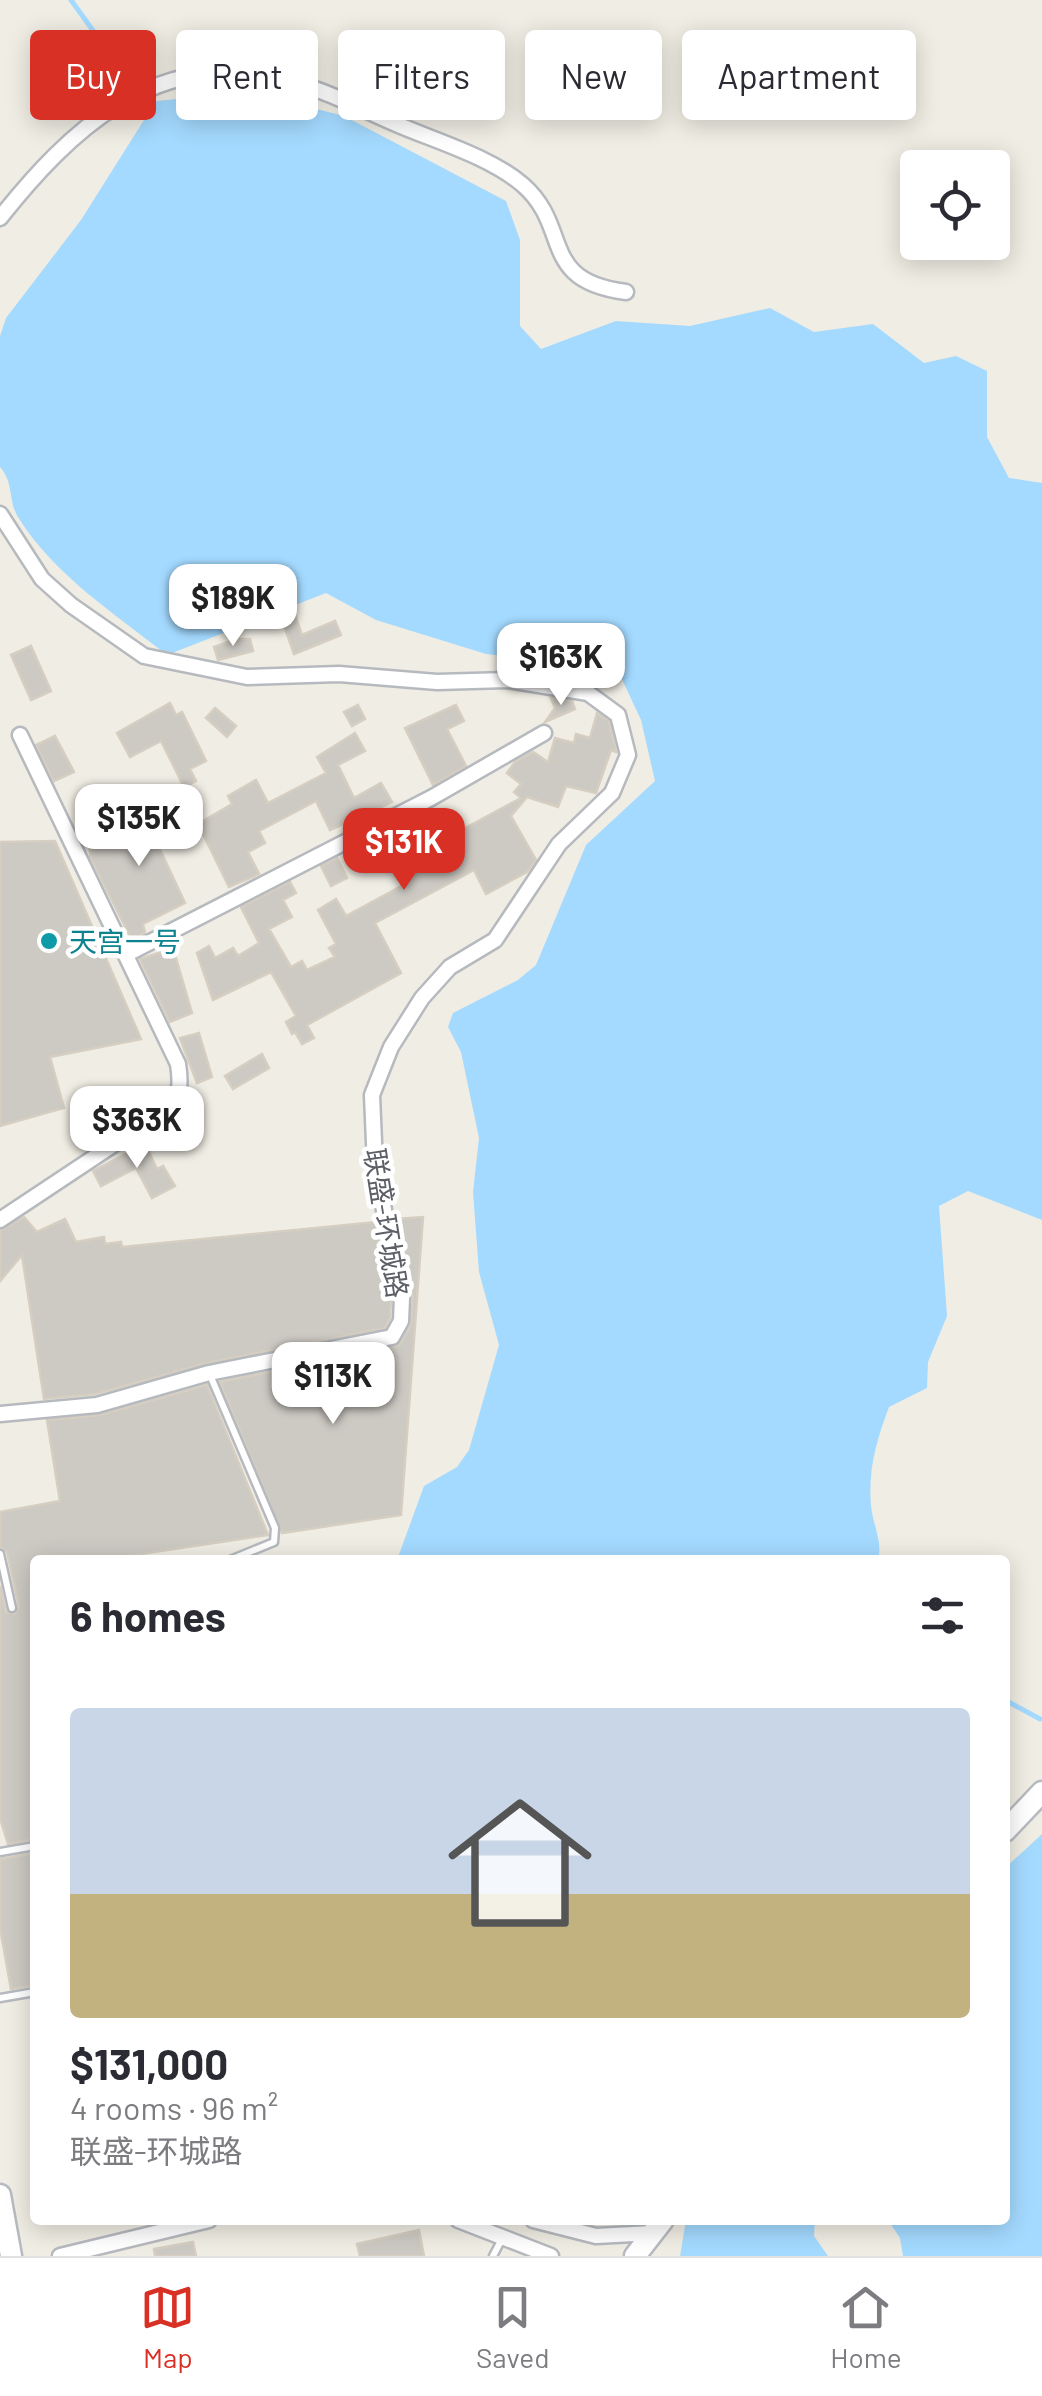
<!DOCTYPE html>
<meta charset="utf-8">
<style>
body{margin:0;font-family:Barlow,"Noto Sans SC",sans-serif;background:#f7f7f7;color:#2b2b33;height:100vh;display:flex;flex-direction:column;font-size:38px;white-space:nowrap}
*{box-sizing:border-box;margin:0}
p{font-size:32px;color:#7c7c81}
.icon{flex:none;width:55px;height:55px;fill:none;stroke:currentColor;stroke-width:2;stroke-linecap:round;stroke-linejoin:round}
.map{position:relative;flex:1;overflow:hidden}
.drawer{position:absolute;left:30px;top:1555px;width:980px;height:670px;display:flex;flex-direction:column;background:#fff;border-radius:10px;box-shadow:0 5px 25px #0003}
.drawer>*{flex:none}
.banner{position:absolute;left:30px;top:30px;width:982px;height:90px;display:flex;gap:20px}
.controls{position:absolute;left:900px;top:150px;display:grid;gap:20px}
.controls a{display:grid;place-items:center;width:110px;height:110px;border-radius:10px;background:#fff;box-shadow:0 5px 25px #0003;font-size:50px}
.price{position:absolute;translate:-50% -85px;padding:0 22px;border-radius:20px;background:#fff;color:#222;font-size:32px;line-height:65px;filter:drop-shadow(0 2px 5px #0008)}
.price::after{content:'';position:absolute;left:50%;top:60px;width:30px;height:22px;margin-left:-15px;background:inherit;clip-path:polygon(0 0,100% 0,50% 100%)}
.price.current{background:#d93025;color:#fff}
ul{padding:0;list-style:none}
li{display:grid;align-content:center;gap:20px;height:530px;padding:0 40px}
li span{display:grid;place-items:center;height:310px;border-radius:10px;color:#555}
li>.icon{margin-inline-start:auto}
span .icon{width:180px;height:180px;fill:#fffc;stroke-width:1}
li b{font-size:42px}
h2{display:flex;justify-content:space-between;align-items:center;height:120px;padding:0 40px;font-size:42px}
.pill{padding:0 35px;border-radius:10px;background:#fff;box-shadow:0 5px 25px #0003;font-size:35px;line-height:90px}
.pill.current{background:#d93025;color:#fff}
.tab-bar{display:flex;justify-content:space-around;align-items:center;height:140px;border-top:2px solid #e1e1e2;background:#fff;font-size:28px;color:#7c7c81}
.tab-bar a{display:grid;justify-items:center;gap:5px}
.tab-bar .current{color:#d93025}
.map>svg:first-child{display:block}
</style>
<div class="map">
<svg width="1042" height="2256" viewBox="0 0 1042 2256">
<rect width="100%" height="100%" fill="#f0ede4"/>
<path fill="#a4daff" d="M250,92L344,116L506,201L520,240V326L541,349L616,321L690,326L770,308L814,332L873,324L924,363L956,356L987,371V437L1009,478L1042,483V1220L968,1191L939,1206L947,1316L928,1362L927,1388L889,1407C876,1442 868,1469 871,1506C873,1525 883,1542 878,1560H397L424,1486L457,1467L469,1450L499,1345L479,1272L473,1192L479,1138L461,1052L448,1027L453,1013L518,980L536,965L586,845L655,781L641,720L620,675L543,660L486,654L376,620L326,593L167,655C115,614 54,575 18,517C8,501 14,482 0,467V336L6,318L81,220L156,101Z
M1042,1834V2256H903L900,2238L888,2220H1005V1868Z
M686,2220H815L814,2236L828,2256H680Z"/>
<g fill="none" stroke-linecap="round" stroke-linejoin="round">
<path stroke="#a4daff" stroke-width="5" d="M71,0L117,64
M1005,1700L1040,1719"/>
</g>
<path fill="#cdc9c3" stroke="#d5cec1" stroke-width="2.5" d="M295,615L302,635L335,621L341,635L294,654L282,620Z
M237,639H250L253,651L218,660L214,647Z
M31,646L51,691L31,700L11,655Z
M551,698L572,701L575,709L545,722L555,708Z
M170,703L176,715L182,712L206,761L190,769L196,781L184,787L161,741L130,757L117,733Z
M358,705L365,719L352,726L344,712Z
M456,705L464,721L447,729L466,766L433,785L405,728Z
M215,708L236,726L227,737L206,718Z
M597,713L609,721L616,752L611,750L596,793L566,786L558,807L527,797L511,816L536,860L527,872L486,894L474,870L375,923L401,973L307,1025L314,1038L302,1044L295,1032L292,1034L286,1022L296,1016L271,972L213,1000L197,953L209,946L215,958L233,948L238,956L259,943L241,907L290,882L296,893L283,900L292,917L269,929L291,967L302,961L307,970L335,957L329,948L336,944L318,910L336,899L346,916L405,884L395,865L418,853L422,862L460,841L456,833L521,798L514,792L521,784L507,773L515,762L533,752L548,762L555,738L574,743L576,734L590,738Z
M355,733L365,751L338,765L354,798L381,783L392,802L330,830L316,801L259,831L265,843L248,852L259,874L229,887L198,824L232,804L228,796L256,780L268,803L326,773L317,757Z
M55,736L74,772L54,781L36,745Z
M180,802L190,822L155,839L185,903L143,924L145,933L132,940L90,857V842Z
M55,841L141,1039L50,1057L64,1108L0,1126V842Z
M337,858L347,878L331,886L321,866Z
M173,948L192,1013L170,1022L140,959Z
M199,1033L212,1077L197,1083L180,1038Z
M262,1054L269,1068L233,1089L225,1076Z
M145,1144L157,1169L163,1166L175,1186L152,1198L136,1168L101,1186L93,1171Z
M24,1217L37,1232L65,1219L76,1242L104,1237L105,1244L121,1242L122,1247L376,1222L391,1299L390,1318L385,1328L207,1363L95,1394L44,1399L22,1255L0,1281V1231Z
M423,1217L401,1515L282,1533L220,1382L399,1345L411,1325L413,1298L397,1219Z
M207,1385L268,1535L101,1560H35V1839L8,1844L0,1818V1586L6,1612L14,1614L19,1607L7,1552L0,1547V1512L60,1501L47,1420L100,1415Z
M35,1853V1985L11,1989L0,1928V1859Z
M419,2230L424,2256H360L357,2244Z
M193,2242L196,2256H155L154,2249Z"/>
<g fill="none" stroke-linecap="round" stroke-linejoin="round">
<defs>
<path id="lane" d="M210,1375L275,1528L274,1542L230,1560
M0,1554L12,1608
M0,1852L35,1846
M0,1998L35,1992
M493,2256L503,2237"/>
<path id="street" d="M0,218C69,131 152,52 273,77C315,85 355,106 394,123C435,141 489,156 523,185C572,228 538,281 626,292
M0,514L42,579L71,605L144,656L247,677L339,674L437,682L507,680L588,693L618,715L628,755L612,793L559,844L495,940L450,967L422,998L391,1047L372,1095L375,1166L402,1298L401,1321L392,1337L209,1373L97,1405L0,1414
M127,954L431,798L544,733
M0,1220L167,1109C181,1095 181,1083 178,1064L20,735
M458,2220L551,2256
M533,2220L596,2236L653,2233
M60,2256L209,2220"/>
<path id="secondary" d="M1005,1831L1042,1792
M0,2195L11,2256
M635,2256L663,2220"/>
</defs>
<use href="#lane" stroke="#b6babf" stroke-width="11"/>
<use href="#street" stroke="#b6babf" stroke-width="19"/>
<use href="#secondary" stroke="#b7bbc1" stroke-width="25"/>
<use href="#lane" stroke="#fff" stroke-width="6"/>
<use href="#street" stroke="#fff" stroke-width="14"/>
<use href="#secondary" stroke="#fff" stroke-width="20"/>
</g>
<circle fill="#0f9aa8" stroke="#fff" stroke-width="4" cx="49" cy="941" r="10"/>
<g text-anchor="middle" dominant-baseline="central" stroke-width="9" stroke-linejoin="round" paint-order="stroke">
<g font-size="28" fill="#0d838f" stroke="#fff" text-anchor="start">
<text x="69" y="941">天宫一号</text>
</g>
<g font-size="28" fill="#5c6066" stroke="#fff">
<text transform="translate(387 1223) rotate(81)">联盛-环城路</text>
</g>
</g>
</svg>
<div class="controls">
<a><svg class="icon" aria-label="locate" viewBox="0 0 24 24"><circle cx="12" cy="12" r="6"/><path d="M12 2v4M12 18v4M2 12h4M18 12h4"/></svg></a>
</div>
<b class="price" style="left:233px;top:649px">$189K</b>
<b class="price" style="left:561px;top:708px">$163K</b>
<b class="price" style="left:139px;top:869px">$135K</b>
<b class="price current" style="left:404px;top:893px">$131K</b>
<b class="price" style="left:137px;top:1171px">$363K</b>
<b class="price" style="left:333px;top:1427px">$113K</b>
<div class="banner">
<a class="pill current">Buy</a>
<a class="pill">Rent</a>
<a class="pill">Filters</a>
<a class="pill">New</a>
<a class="pill">Apartment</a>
</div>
<section class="drawer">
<h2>6 homes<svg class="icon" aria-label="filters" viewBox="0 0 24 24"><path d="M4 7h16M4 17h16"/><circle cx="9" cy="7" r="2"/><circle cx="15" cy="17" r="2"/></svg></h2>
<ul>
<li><span style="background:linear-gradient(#c9d6e8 60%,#c2b280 0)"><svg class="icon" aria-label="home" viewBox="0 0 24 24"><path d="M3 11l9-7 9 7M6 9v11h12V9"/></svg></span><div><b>$131,000</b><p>4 rooms · 96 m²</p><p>联盛-环城路</p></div></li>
</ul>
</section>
</div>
<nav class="tab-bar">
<a class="current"><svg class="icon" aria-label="map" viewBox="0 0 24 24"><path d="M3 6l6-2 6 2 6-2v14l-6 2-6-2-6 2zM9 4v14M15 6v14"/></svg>Map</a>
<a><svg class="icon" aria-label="saved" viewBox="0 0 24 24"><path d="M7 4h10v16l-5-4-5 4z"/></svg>Saved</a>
<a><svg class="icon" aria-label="home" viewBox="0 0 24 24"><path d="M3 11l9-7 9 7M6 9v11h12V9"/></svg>Home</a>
</nav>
